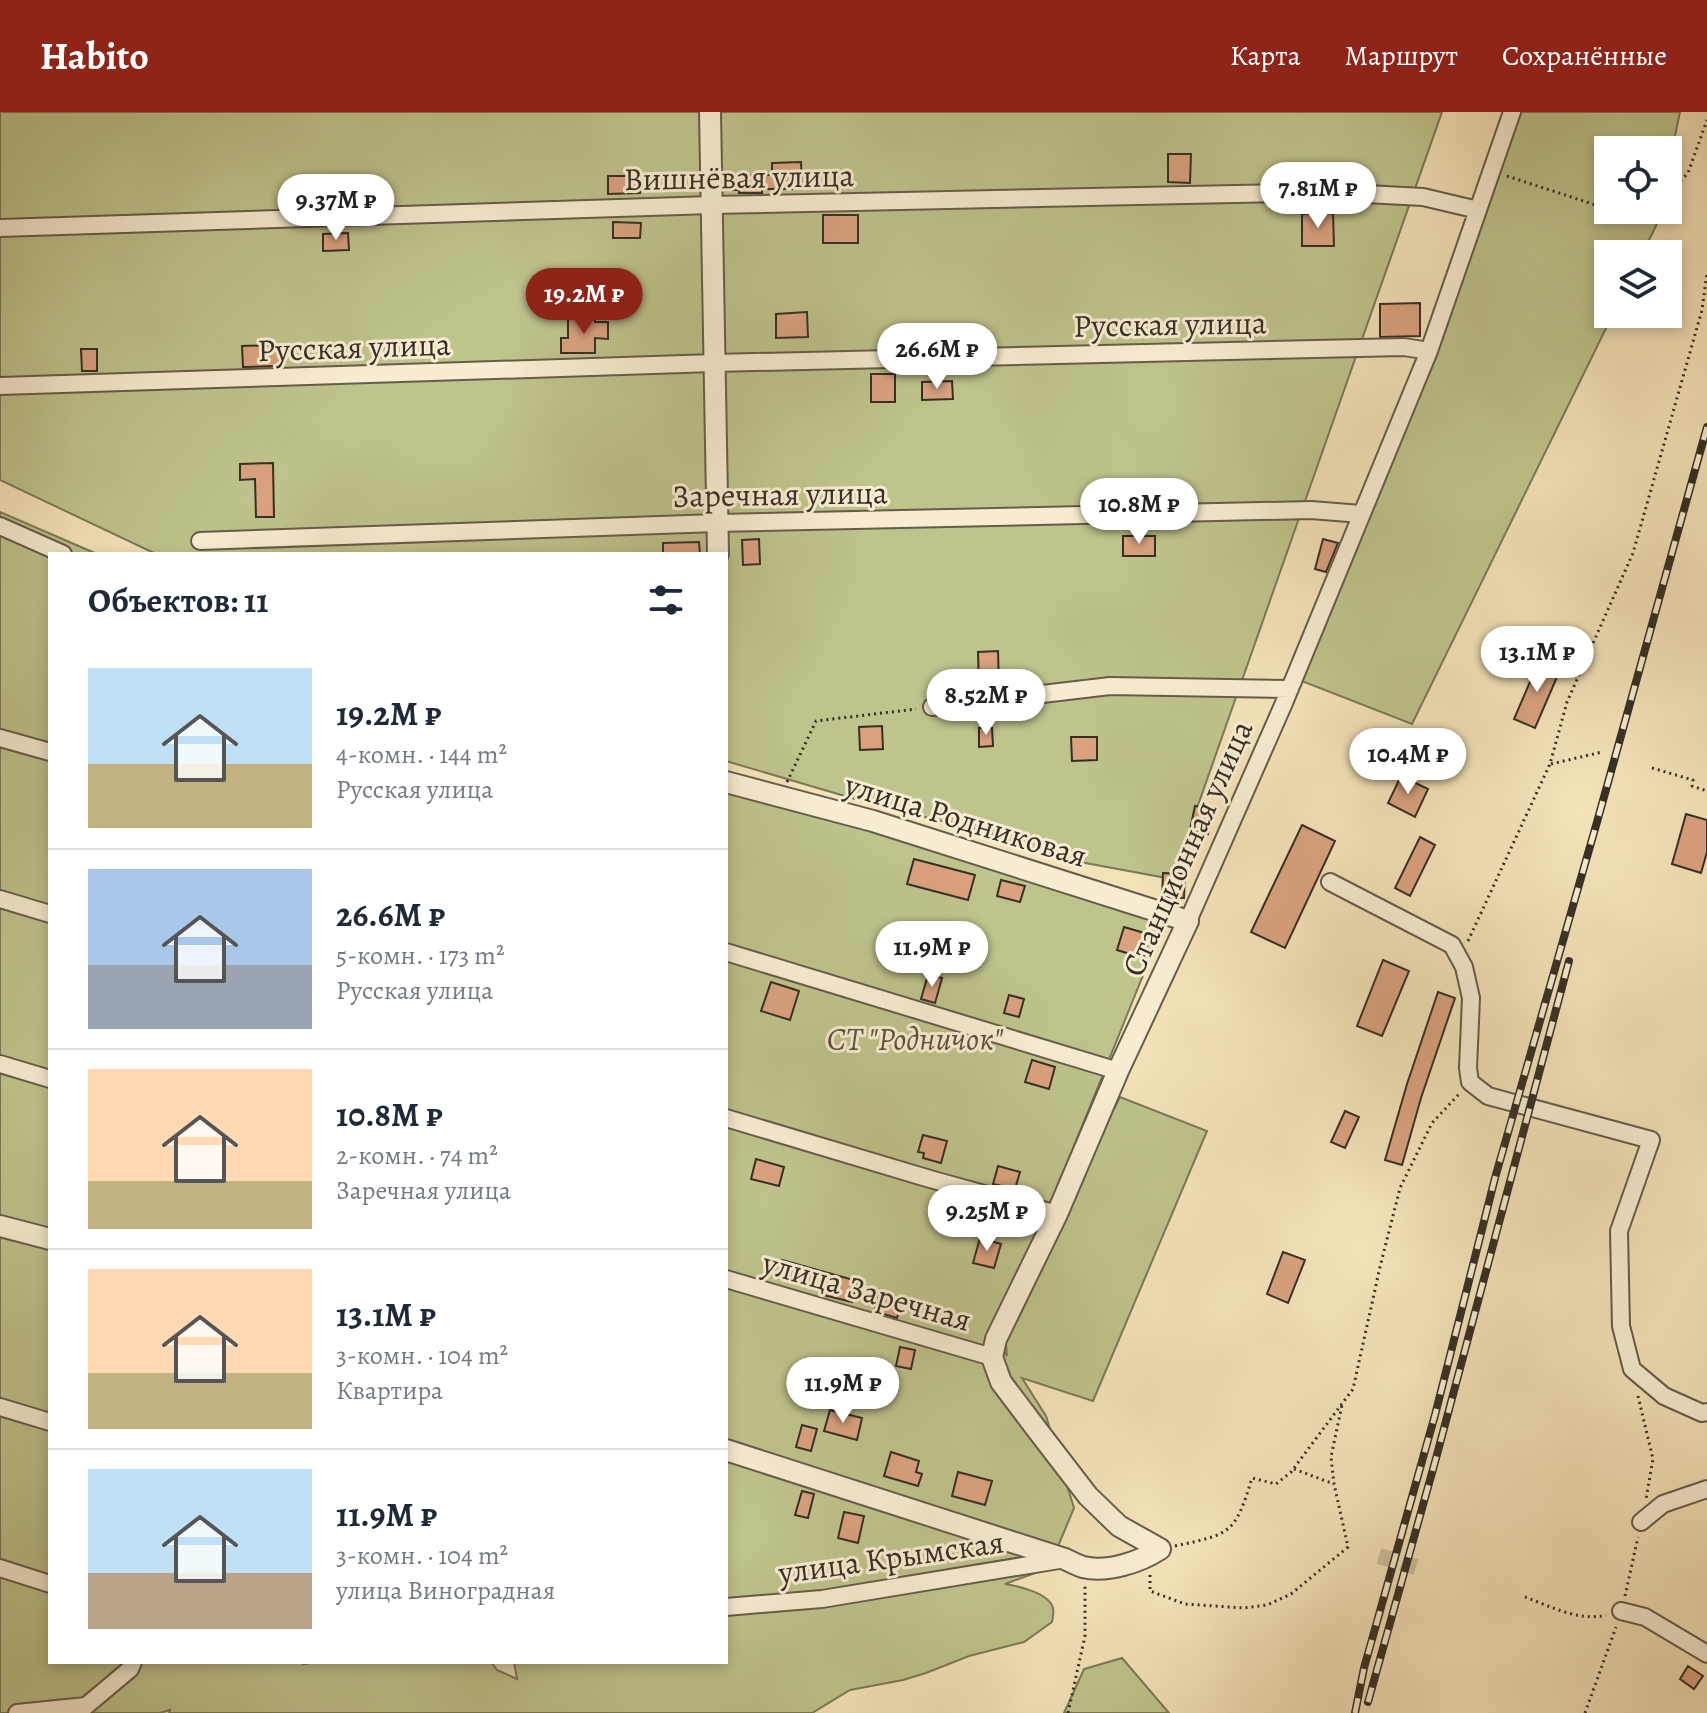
<!DOCTYPE html>
<html lang="ru">
<meta charset="utf-8">
<style>
body{margin:0;font-family:Alegreya,serif;background:#f6f6f7;color:#1f2937;height:100vh;display:flex;flex-direction:column;font-size:30px;white-space:nowrap}
*{box-sizing:border-box;margin:0}
p{font-size:26px;color:#747a83}
.icon{flex:none;width:44px;height:44px;fill:none;stroke:currentColor;stroke-width:2;stroke-linecap:round;stroke-linejoin:round}
.map{position:relative;flex:1;overflow:hidden}
.details{position:absolute;left:48px;top:440px;width:680px;height:1112px;display:flex;flex-direction:column;background:#fff;border-radius:0px;box-shadow:0 4px 12px #0003}
.details>*{flex:none}
.buttons{position:absolute;left:1594px;top:24px;display:grid;gap:16px}
.buttons a{display:grid;place-items:center;width:88px;height:88px;border-radius:0px;background:#fff;box-shadow:0 4px 12px #0003;font-size:40px}
.price{position:absolute;translate:-50% -68px;padding:0 18px;border-radius:28px;background:#fff;color:#222;font-size:26px;line-height:52px;filter:drop-shadow(0 2px 4px #0008)}
.price::after{content:'';position:absolute;left:50%;top:48px;width:24px;height:18px;margin-left:-12px;background:inherit;clip-path:polygon(0 0,100% 0,50% 100%)}
.price.current{background:#8f2418;color:#fff}
ul{padding:0;list-style:none}
li{display:flex;align-items:center;gap:24px;height:200px;padding:0 40px}
li+li{border-top:2px solid #e0e1e3}
li span{display:grid;place-items:center;flex:none;width:224px;height:160px;border-radius:0px;color:#555}
li>.icon{margin-inline-start:auto}
span .icon{width:96px;height:96px;fill:#fffc;stroke-width:1}
li b{font-size:34px}
h2{display:flex;justify-content:space-between;align-items:center;height:96px;padding:0 40px;font-size:34px}
header{display:flex;align-items:center;gap:48px;box-sizing:border-box;height:112px;padding:0 40px;background:#8f2418;color:#fff}
header strong{font-size:38px}
nav{display:flex;gap:44px;margin-inline-start:auto;font-size:28px}
.map>svg:first-child{display:block}
</style>
<header>
<strong>Habito</strong>
<nav><a>Карта</a><a>Маршрут</a><a>Сохранённые</a></nav>
</header>
<div class="map">
<svg width="1707" height="1601" viewBox="0 0 1707 1601">
<rect width="100%" height="100%" fill="#f4e3b9"/>
<filter id="stains"><feTurbulence type="fractalNoise" baseFrequency=".0025" numOctaves="4"/><feColorMatrix values="0 0 0 0 .2 0 0 0 0 .09 0 0 0 0 .02 0 0 0 .5 -.17"/></filter>
<radialGradient id="worn" r=".72"><stop offset=".6" stop-color="#630" stop-opacity="0"/><stop offset="1" stop-color="#630" stop-opacity=".3"/></radialGradient>
<path fill="#bfc38c" stroke="#7b7958" stroke-width="2" d="M0,0H1442L1172,767L1053,745L984,719L882,695L726,649V442H156L0,368Z
M1519,0H1680L1668,57V38H1608V98H1660L1656,114L1642,142H1608V202H1613L1412,612L1299,568Z
M0,400L97,442H50V1550H306L304,1552L317,1550H491L497,1558L517,1567L514,1550H726V669L1165,809L996,1227L1007,1244L1004,1212L1120,985L1207,1019L1093,1289L1022,1266L1046,1304L1074,1396L1049,1456L1005,1472C1018,1474 1049,1481 1053,1496C1054,1500 1053,1505 1052,1510L1024,1530L969,1544L926,1561L903,1568L850,1578L812,1601H169L170,1598L160,1601H0Z
M1122,1546L1169,1601H1064L1084,1557Z"/>
<path fill="#daa27f" stroke="#372f25" stroke-width="2" d="M1168,42H1191L1190,71L1168,70Z
M801,50L802,77H762V81H739V78H732L731,64L772,63V51Z
M608,64H640V81L608,82Z
M1333,101L1334,134H1302V102Z
M823,103H858V131H823Z
M613,110L641,111L640,126H613Z
M348,121L349,138L323,139V122Z
M1420,191V224L1380,225V192Z
M807,200L808,225L776,226V202Z
M568,207H595V210H608V227L595,226V241H561V226H568Z
M279,233V254L243,255L242,234Z
M81,237H97V259H82Z
M871,262H895V290H871Z
M952,269L953,287L922,288V270Z
M273,351L274,405H256L255,367L240,368V352Z
M1123,424H1155V444H1123Z
M759,427L760,452L743,453L742,428Z
M1323,427L1338,431L1326,460L1315,457Z
M699,430L700,442H663V431Z
M998,539L999,574L979,575L978,540Z
M1539,549L1560,558L1535,616L1514,607Z
M882,614L883,637L860,638L859,615Z
M979,616H992L993,634L979,635Z
M1071,625H1097V648L1072,649Z
M1401,664L1428,677L1415,705L1388,691Z
M1195,694L1213,697L1208,722L1190,718Z
M1686,702L1707,708V740L1701,761L1672,752Z
M1302,713L1335,729L1285,836L1251,820Z
M1420,725L1435,733L1410,784L1395,776Z
M914,747L975,763L968,788L907,772Z
M1163,761L1185,762L1184,786L1162,785Z
M1001,768L1025,774L1020,790L997,784Z
M1124,815L1151,823L1143,846L1117,838Z
M1383,848L1409,859L1382,924L1357,914Z
M928,863L942,866L935,891L921,887Z
M771,870L799,879L790,908L761,899Z
M1438,880L1455,886L1421,986L1402,1053L1385,1048L1407,972Z
M1009,883L1024,887L1019,905L1004,901Z
M1032,948L1055,955L1049,977L1025,970Z
M1345,999L1359,1005L1345,1036L1331,1030Z
M923,1023L947,1029L941,1051L923,1046L924,1041L918,1040Z
M756,1047L784,1055L779,1074L751,1067Z
M998,1054L1020,1060L1015,1077L993,1072Z
M980,1126L1001,1132L994,1156L973,1151Z
M1283,1140L1305,1148L1288,1191L1267,1182Z
M782,1148L857,1169L852,1190L823,1183L824,1179L777,1166Z
M879,1182L902,1189L897,1206L874,1199Z
M900,1235L915,1238L911,1257L896,1254Z
M830,1298L862,1306L857,1328L824,1319Z
M802,1313L817,1317L811,1339L796,1335Z
M891,1340L919,1349L916,1360L922,1362L918,1374L884,1364Z
M958,1360L992,1369L985,1393L952,1384Z
M802,1379L814,1382L808,1406L795,1403Z
M844,1400L864,1404L858,1431L838,1426Z
M1688,1554L1703,1564L1694,1577L1680,1567Z"/>
<g fill="none" stroke-linecap="round" stroke-linejoin="round">
<path stroke="#cebf9b" stroke-width="16" stroke-dasharray="16 8" stroke-linecap="butt" d="M1379,1444L1416,1455"/>
<defs>
<path id="minor" d="M0,116L712,93L1328,80L1423,85L1478,98
M0,274L714,251L1404,235L1429,239
M0,414L63,442
M200,429L717,411L1311,398L1361,402
M932,595L1110,574L1290,577
M0,626L50,640
M1330,770L1452,833L1464,855L1471,886L1468,956L1470,970L1488,984L1651,1028L1619,1119L1621,1214L1632,1257L1664,1284L1702,1301L1707,1300
M0,787L50,802
M1188,809L1284,591L1429,239L1512,0
M726,840L1118,959
M0,952L50,967
M726,1006L930,1067L1057,1102
M726,1167L992,1245
M0,1295L50,1310
M1641,1410L1663,1392L1707,1377
M0,1456L50,1472
M726,1495L822,1487L1065,1447
M1621,1499L1645,1505L1707,1542
M17,1601L86,1594L130,1557L133,1550"/>
<path id="tertiary" d="M710,0L718,442
M726,670L873,709L1188,809L1118,959L1057,1102L996,1227L992,1245L1001,1270L1038,1319L1088,1384L1119,1414L1160,1437C1140,1450 1107,1461 1083,1455C1077,1453 1071,1450 1065,1447L726,1338
M0,1114L50,1127"/>
</defs>
<use href="#minor" stroke="#665c4a" stroke-width="20"/>
<use href="#tertiary" stroke="#665c4a" stroke-width="24"/>
<path stroke="#372f25" stroke-width="3" stroke-dasharray="2 4" stroke-linecap="butt" d="M1507,64L1608,97
M1668,82L1688,61L1707,8
M1611,98L1643,109L1653,98
M1551,652L1602,640
M1652,656L1693,668L1692,674L1707,679
M787,670L816,609L916,597
M1468,829L1550,652L1567,590L1633,441L1702,198L1707,161
M1638,1284L1653,1347L1646,1387
M1294,1357L1334,1372
M1175,1434C1231,1422 1235,1422 1252,1366L1276,1372L1291,1360L1353,1277L1380,1155L1400,1076L1432,1011L1460,981
M1150,1463V1479L1185,1492L1244,1496L1267,1493L1291,1482L1348,1435L1334,1372L1331,1345L1342,1293
M1625,1484L1638,1425
M1525,1485C1550,1494 1579,1510 1606,1503
M1068,1601L1085,1524V1472
M1585,1601L1616,1515"/>
<use href="#minor" stroke="#f8edd2" stroke-width="16"/>
<use href="#tertiary" stroke="#f8edd2" stroke-width="20"/>
<defs>
<path id="rail" d="M1368,1590L1435,1350L1569,849
M1355,1601L1364,1556L1435,1303L1495,1066L1597,710L1707,315"/>
</defs>
<use href="#rail" stroke="#372f25" stroke-width="8"/>
<use href="#rail" stroke="#f8edd2" stroke-width="5" stroke-dasharray="15" stroke-linecap="butt"/>
</g>
<g text-anchor="middle" dominant-baseline="central" stroke-width="6" stroke-linejoin="round" paint-order="stroke">
<g font-size="32" fill="#372f25" stroke="#f8edd2">
<text transform="translate(739 65) rotate(-1)">Вишнёвая улица</text>
<text transform="translate(1170 212) rotate(-1)">Русская улица</text>
<text transform="translate(354 235) rotate(-2)">Русская улица</text>
<text transform="translate(780 382) rotate(-1)">Заречная улица</text>
<text transform="translate(966 708) rotate(17)">улица Родниковая</text>
<text transform="translate(1187 736) rotate(-66)">Станционная улица</text>
<text transform="translate(867 1179) rotate(16)">улица Заречная</text>
<text transform="translate(891 1445) rotate(-8)">улица Крымская</text>
</g>
<g font-size="32" font-style="italic" fill="#59543f" stroke="#f8edd2">
<text x="915" y="927">СТ "Родничок"</text>
</g>
</g>
<rect width="100%" height="100%" filter="url(#stains)"/>
<rect width="100%" height="100%" fill="url(#worn)"/>
</svg>
<div class="buttons">
<a><svg class="icon" aria-label="locate" viewBox="0 0 24 24"><circle cx="12" cy="12" r="6"/><path d="M12 2v4M12 18v4M2 12h4M18 12h4"/></svg></a>
<a><svg class="icon" aria-label="layers" viewBox="0 0 24 24"><path d="M12 4l9 5-9 5-9-5zM3 14l9 5 9-5"/></svg></a>
</div>
<b class="price" style="left:1318px;top:118px">7.81M ₽</b>
<b class="price" style="left:336px;top:130px">9.37M ₽</b>
<b class="price current" style="left:584px;top:224px">19.2M ₽</b>
<b class="price" style="left:937px;top:279px">26.6M ₽</b>
<b class="price" style="left:1139px;top:434px">10.8M ₽</b>
<b class="price" style="left:1537px;top:582px">13.1M ₽</b>
<b class="price" style="left:986px;top:625px">8.52M ₽</b>
<b class="price" style="left:1408px;top:684px">10.4M ₽</b>
<b class="price" style="left:932px;top:877px">11.9M ₽</b>
<b class="price" style="left:987px;top:1141px">9.25M ₽</b>
<b class="price" style="left:843px;top:1313px">11.9M ₽</b>
<section class="details">
<h2>Объектов: 11<svg class="icon" aria-label="filters" viewBox="0 0 24 24"><path d="M4 7h16M4 17h16"/><circle cx="9" cy="7" r="2"/><circle cx="15" cy="17" r="2"/></svg></h2>
<ul>
<li><span style="background:linear-gradient(#bfe0f5 60%,#c2b280 0)"><svg class="icon" aria-label="home" viewBox="0 0 24 24"><path d="M3 11l9-7 9 7M6 9v11h12V9"/></svg></span><div><b>19.2M ₽</b><p>4-комн. · 144 m²</p><p>Русская улица</p></div></li>
<li><span style="background:linear-gradient(#a9c7e8 60%,#9aa5b1 0)"><svg class="icon" aria-label="home" viewBox="0 0 24 24"><path d="M3 11l9-7 9 7M6 9v11h12V9"/></svg></span><div><b>26.6M ₽</b><p>5-комн. · 173 m²</p><p>Русская улица</p></div></li>
<li><span style="background:linear-gradient(#ffd9b3 70%,#c2b280 0)"><svg class="icon" aria-label="home" viewBox="0 0 24 24"><path d="M3 11l9-7 9 7M6 9v11h12V9"/></svg></span><div><b>10.8M ₽</b><p>2-комн. · 74 m²</p><p>Заречная улица</p></div></li>
<li><span style="background:linear-gradient(#ffd9b3 65%,#c2b280 0)"><svg class="icon" aria-label="home" viewBox="0 0 24 24"><path d="M3 11l9-7 9 7M6 9v11h12V9"/></svg></span><div><b>13.1M ₽</b><p>3-комн. · 104 m²</p><p>Квартира</p></div></li>
<li><span style="background:linear-gradient(#bfe0f5 65%,#b9a48a 0)"><svg class="icon" aria-label="home" viewBox="0 0 24 24"><path d="M3 11l9-7 9 7M6 9v11h12V9"/></svg></span><div><b>11.9M ₽</b><p>3-комн. · 104 m²</p><p>улица Виноградная</p></div></li>
</ul>
</section>
</div>
